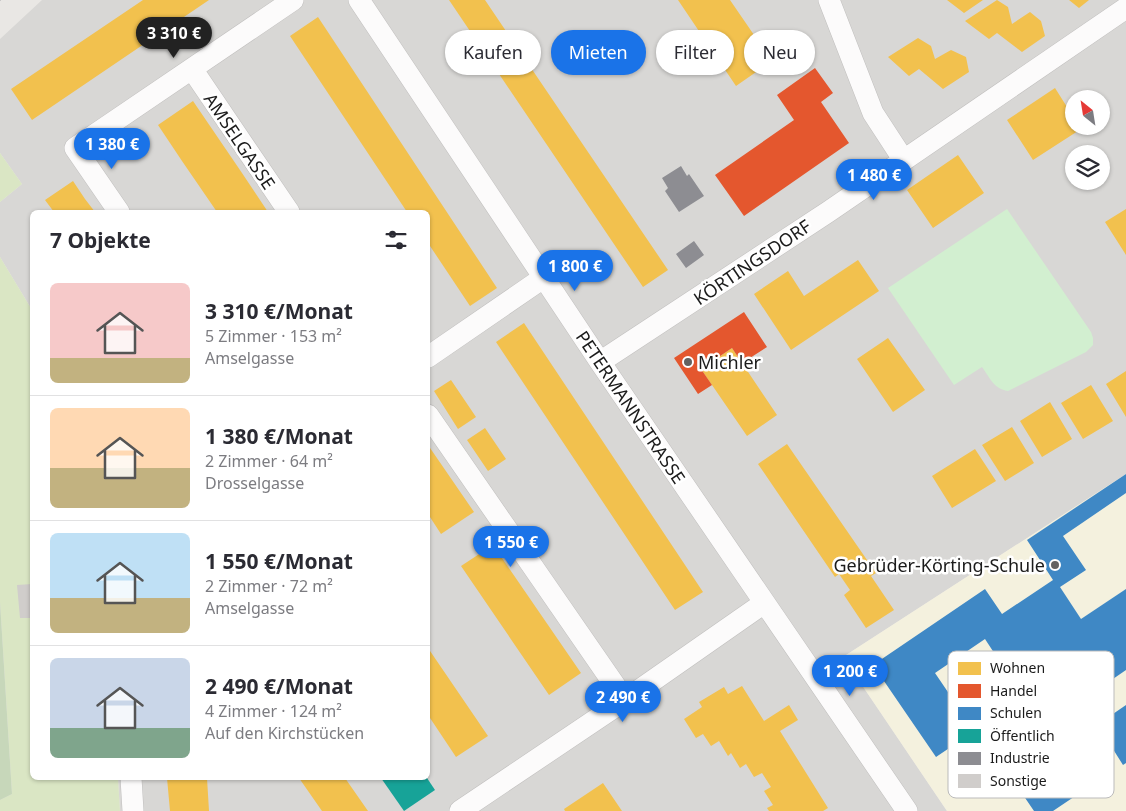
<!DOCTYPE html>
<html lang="de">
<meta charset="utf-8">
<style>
body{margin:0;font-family:"Noto Sans",sans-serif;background:#f7f7f7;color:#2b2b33;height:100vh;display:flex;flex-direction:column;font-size:19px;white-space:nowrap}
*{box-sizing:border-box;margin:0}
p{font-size:16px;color:#7c7c81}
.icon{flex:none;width:28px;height:28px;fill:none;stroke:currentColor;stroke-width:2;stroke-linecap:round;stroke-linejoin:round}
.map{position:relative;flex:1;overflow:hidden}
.drawer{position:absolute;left:30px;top:210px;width:400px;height:570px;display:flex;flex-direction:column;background:#fff;border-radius:8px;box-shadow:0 1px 4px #0004}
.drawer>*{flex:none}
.top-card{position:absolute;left:445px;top:30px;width:475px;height:45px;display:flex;gap:10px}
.needle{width:32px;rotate:330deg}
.tools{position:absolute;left:1065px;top:90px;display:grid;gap:10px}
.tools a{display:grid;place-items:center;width:45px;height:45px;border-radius:50%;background:#fff;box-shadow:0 1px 4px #0004;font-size:25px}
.price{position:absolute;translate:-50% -42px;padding:0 11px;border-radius:18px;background:#1a73e8;color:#fff;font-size:16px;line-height:32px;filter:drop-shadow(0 1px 2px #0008)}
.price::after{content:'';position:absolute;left:50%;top:30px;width:15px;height:11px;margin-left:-8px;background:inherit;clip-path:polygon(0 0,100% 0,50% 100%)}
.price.on{background:#222;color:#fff}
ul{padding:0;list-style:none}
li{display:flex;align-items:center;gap:15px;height:125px;padding:0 20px}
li+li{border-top:1px solid #e1e1e2}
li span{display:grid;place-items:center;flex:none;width:140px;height:100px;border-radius:8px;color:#555}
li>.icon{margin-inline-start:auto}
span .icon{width:60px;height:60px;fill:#fffc;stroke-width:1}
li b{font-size:21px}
h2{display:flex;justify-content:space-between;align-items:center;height:60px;padding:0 20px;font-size:21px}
.tag{padding:0 18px;border-radius:22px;background:#fff;box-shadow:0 1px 4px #0004;font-size:18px;line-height:45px}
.tag.on{background:#1a73e8;color:#fff}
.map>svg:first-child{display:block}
</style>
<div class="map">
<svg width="1126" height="811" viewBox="0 0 1126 811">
<rect width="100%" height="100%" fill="#e9e7e4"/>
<path fill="#d8d7d5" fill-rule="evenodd" d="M42,0H1126V474L843,657L947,811H120L118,778H428V212H32V310L0,257V202L22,184L0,153V39ZM1074,99H1101V126H1074ZM1074,154H1101V181H1074Z"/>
<path fill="#f4f1de" d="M1126,474V811H947L843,657Z"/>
<path fill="#dae6c4" d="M0,153L22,184L0,202Z
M0,257L32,310V778H118L120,811H0V800L12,794L0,602Z"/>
<path fill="#c7d7ba" d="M0,602L12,794L0,800Z"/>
<path fill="#d2efd0" d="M1007,209L1091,332L1093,338V345L1086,352L1008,391C994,389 990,378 982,367L954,385L888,288Z"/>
<path fill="#f2c14e" d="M143,0H209L32,120L11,89Z
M449,0H485L668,270L643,287Z
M678,0H730L772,61L736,86Z
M947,0H983L964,13Z
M997,0L1008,7L1012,24L1030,12L1041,21L1045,36L1022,52L997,33L989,39L965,21Z
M1069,0H1089L1079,8Z
M318,17L497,288L470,306L428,243V212H407L290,36Z
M918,38L931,46L935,59L951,50L966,57L969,72L943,89L919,69L909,76L888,57Z
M1055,88L1074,118V126H1079L1081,129L1033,160L1007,120Z
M193,101L242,173L268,212H217L182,161L158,125Z
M958,155L984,193L933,228L907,190Z
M73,181L85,199L95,212H54L45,200Z
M1126,209V255L1105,222Z
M858,260L879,291L791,350L754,294L788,271L804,296Z
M524,323L703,592L675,610L496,342Z
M888,338L925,390L893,412L857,359Z
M732,348L777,415L747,436L701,369Z
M1126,371V417L1106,384Z
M451,380L476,417L458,429L434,391Z
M1091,385L1113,421L1083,439L1061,403Z
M1050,402L1072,439L1042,457L1020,421Z
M1012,427L1034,463L1005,481L982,445Z
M485,428L506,459L488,471L467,440Z
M787,444L876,573L871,576L894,610L866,628L844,595L850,590L839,574L835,577L758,464Z
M428,445L474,512L441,534L428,514Z
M975,449L996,481L952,508L932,476Z
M493,545L581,673L549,695L461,566Z
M428,648L488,736L456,757L428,715Z
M742,686L764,721L789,705L798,720L780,731L828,808L823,811H769L767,808L773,805L764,791L771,787L762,773L754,777L746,764L740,768L731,753L728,756L719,741L711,746L703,734L696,738L684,719L702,707L699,702L724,687L728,694Z
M167,778H207L209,811H170Z
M299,778H345L368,811H322Z
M603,783L622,811H565L564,809Z"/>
<path fill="#e4572e" d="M815,68L833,93L821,102L849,143L744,216L715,175L794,120L777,95Z
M744,312L767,347L742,363L732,348L701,369L712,385L698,394L674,358Z"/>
<path fill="#3f88c5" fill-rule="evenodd" d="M1126,474V493L1063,536L1086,570L1060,587L1081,619L1126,589V670L1094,692L1110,716L1126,705V763L1123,765L1111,746L1099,755L1111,772L1053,811H1034L1019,789L1046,771L1028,745L1063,722L1040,687L936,757L873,665L985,589L1002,614L1053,580L1027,540ZM985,639L1002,665L952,698L935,673Z"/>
<path fill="#17a398" d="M381,778H427L435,790L404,811Z"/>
<path fill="#8d8d92" d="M681,166L687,176L689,174L704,196L679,212L665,191L668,188L662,178Z
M694,241L704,255L686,268L676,254Z"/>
<path fill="#d0cdcb" d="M32,584V618H20L17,585Z"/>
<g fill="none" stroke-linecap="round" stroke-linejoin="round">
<defs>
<path id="minor" d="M359,0L600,362L907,811
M829,0L873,113L903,159
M192,69L289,212
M119,212L75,148L293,0
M428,357L543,278
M600,362L828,212L1126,8
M428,415L625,700
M131,778L133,811
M460,811L625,700L764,603"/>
</defs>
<use href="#minor" stroke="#c0bfbe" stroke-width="22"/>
<use href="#minor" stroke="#fcfbfb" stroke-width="21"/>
<path stroke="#c9c8c8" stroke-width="1" d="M0,1L1,0"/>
</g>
<g fill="#636261" stroke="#fff" stroke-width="2">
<circle cx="688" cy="362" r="5"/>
<circle cx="1055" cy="565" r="5"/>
</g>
<g text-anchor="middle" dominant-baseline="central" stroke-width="5" stroke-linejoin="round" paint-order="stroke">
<g font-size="18" fill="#1b1b1b" stroke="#fff">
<text transform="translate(240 141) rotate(56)">AMSELGASSE</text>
<text transform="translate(752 262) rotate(-34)">KÖRTINGSDORF</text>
<text transform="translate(631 407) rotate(56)">PETERMANNSTRASSE</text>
</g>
<g font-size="18" fill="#1b1b1b" stroke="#fff" text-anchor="start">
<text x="698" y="362">Michler</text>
<text x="1045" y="565" text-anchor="end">Gebrüder-Körting-Schule</text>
</g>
</g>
<rect x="948" y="651" width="166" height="147" rx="8" fill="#fff" stroke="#bbb" stroke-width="1"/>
<rect x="958" y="662" width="23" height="13" fill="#f2c14e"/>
<rect x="958" y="684" width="23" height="14" fill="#e4572e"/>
<rect x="958" y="707" width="23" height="13" fill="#3f88c5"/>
<rect x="958" y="729" width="23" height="14" fill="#17a398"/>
<rect x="958" y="752" width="23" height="13" fill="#8d8d92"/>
<rect x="958" y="774" width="23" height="14" fill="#d0cdcb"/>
<g font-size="14" fill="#1b1b1b">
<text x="990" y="673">Wohnen</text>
<text x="990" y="696">Handel</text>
<text x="990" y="718">Schulen</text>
<text x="990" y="741">Öffentlich</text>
<text x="990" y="763">Industrie</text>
<text x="990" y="786">Sonstige</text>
</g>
</svg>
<div class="tools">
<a><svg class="needle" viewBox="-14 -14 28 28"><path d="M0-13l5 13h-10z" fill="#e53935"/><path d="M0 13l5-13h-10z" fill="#7c7c81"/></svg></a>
<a><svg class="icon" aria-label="layers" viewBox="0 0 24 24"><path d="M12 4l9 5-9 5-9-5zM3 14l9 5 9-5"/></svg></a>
</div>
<b class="price on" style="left:174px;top:59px">3 310 €</b>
<b class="price" style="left:112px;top:170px">1 380 €</b>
<b class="price" style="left:874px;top:201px">1 480 €</b>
<b class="price" style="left:575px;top:292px">1 800 €</b>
<b class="price" style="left:511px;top:568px">1 550 €</b>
<b class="price" style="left:850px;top:697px">1 200 €</b>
<b class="price" style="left:623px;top:723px">2 490 €</b>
<div class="top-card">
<a class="tag">Kaufen</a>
<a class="tag on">Mieten</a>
<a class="tag">Filter</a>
<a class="tag">Neu</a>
</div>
<section class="drawer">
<h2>7 Objekte<svg class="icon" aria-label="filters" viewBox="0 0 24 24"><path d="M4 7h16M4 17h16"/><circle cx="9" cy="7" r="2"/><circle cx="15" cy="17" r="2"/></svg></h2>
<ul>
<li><span style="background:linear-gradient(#f6c9c9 75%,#c2b280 0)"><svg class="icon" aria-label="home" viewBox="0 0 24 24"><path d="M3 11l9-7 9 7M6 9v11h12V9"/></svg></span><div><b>3 310 €/Monat</b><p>5 Zimmer · 153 m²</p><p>Amselgasse</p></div></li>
<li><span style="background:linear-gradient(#ffd9b3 60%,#c2b280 0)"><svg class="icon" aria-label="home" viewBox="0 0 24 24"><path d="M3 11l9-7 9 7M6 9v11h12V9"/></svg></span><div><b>1 380 €/Monat</b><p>2 Zimmer · 64 m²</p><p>Drosselgasse</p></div></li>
<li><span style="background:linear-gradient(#bfe0f5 65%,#c2b280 0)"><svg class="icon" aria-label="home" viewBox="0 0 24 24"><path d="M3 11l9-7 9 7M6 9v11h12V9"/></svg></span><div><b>1 550 €/Monat</b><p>2 Zimmer · 72 m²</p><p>Amselgasse</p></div></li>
<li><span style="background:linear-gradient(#c9d6e8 70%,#7fa58c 0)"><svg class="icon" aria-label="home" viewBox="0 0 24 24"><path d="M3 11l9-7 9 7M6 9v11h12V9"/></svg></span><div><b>2 490 €/Monat</b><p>4 Zimmer · 124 m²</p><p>Auf den Kirchstücken</p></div></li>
</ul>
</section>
</div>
